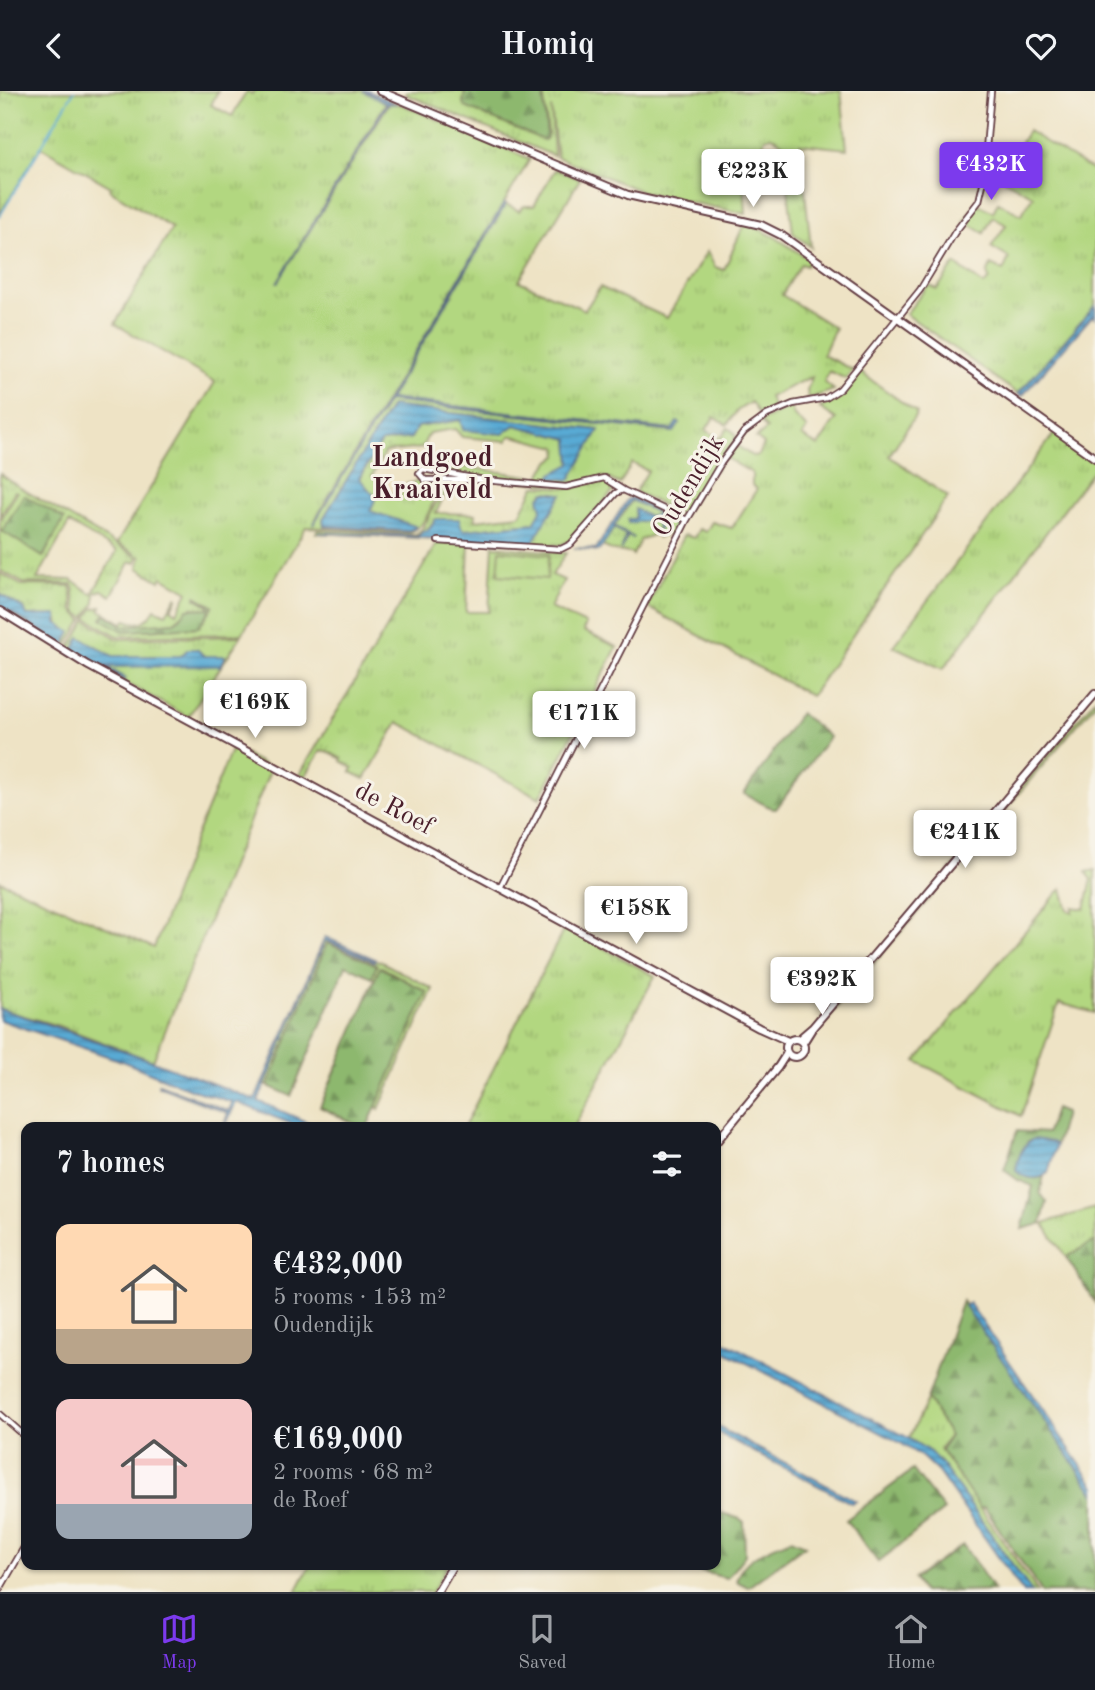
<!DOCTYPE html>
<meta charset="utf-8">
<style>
body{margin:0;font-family:"Old Standard TT",serif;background:#20242c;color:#f1f3f6;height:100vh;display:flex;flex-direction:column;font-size:26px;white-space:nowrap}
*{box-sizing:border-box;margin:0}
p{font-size:23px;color:#9ea1a6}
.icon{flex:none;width:38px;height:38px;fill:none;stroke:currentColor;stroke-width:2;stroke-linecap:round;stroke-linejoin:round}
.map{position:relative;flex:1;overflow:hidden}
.details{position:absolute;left:21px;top:1031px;width:700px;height:448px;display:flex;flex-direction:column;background:#171b24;border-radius:14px;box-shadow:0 2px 5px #0004}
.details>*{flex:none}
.price{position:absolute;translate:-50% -60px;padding:0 16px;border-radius:7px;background:#fff;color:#222;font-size:23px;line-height:46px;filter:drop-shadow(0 2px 4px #0008)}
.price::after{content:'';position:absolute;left:50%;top:42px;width:21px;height:16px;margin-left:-10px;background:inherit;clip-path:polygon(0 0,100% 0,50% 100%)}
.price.on{background:#7c3aed;color:#fff}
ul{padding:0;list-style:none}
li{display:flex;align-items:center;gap:21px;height:175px;padding:0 35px}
li span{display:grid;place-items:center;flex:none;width:196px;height:140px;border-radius:14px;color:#555}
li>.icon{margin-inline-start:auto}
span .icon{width:84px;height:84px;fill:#fffc;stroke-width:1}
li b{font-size:30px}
h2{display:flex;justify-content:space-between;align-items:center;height:84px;padding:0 35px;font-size:30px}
header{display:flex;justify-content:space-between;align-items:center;height:91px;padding:0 35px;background:#171b24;font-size:32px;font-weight:700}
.tab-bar{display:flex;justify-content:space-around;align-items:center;height:98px;border-top:2px solid #363941;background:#171b24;font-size:19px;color:#9ea1a6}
.tab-bar a{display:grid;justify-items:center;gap:4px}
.tab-bar .on{color:#7c3aed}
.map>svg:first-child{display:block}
</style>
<header><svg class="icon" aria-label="back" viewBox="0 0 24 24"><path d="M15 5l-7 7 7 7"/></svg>Homiq<svg class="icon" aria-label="heart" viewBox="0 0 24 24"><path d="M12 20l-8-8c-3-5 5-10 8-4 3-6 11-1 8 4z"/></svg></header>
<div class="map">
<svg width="1095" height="1501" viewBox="0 0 1095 1501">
<defs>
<pattern id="grass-tufts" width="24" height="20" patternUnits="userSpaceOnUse" patternTransform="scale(1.75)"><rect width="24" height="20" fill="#b2d780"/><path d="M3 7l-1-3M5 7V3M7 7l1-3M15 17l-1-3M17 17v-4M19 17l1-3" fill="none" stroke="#9bb86f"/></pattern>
<pattern id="forest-firs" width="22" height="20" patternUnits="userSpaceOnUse" patternTransform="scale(1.75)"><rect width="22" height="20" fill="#8db86e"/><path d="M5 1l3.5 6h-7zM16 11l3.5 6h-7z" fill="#75955b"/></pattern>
<pattern id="water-rules" width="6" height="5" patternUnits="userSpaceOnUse" patternTransform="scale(1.75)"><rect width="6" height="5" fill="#59aad4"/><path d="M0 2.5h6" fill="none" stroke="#4c8aac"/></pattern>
</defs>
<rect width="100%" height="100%" fill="#f7f3e8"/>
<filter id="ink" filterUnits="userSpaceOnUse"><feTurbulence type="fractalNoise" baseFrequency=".0143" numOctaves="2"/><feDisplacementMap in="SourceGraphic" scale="14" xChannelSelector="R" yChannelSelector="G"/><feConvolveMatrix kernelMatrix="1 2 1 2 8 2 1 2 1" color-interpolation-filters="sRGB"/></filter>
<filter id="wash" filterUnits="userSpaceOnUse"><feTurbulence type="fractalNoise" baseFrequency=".00686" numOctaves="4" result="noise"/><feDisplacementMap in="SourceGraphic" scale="28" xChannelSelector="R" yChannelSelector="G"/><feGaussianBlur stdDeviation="1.57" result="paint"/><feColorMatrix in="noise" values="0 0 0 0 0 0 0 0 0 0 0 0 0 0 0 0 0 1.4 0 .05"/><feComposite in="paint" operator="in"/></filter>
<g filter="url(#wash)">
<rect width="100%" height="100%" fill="#eee3c5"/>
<path fill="url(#grass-tufts)" stroke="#7e7b56" stroke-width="2" fill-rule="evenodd" d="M0,0H218L211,14L232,25L247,0L252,3L254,0H363L387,10L277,192L390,11L403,14L530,68L315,429L388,310L674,341L679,333L677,332L672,339L389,308L506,113L519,120L524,115H534L555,78L580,88L519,190L585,219L600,196L667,227L707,160L715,176L724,179L745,131L775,146L810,169L806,175L801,173L782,204L835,237L823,264L853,279L846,288L829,280L824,291L834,299L808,308L807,299L812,286C797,291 784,300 769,306L774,318L760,325L751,311L737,320L727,334L714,326L706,339L720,348L728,337L735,342L736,347L717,377L711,381L683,424L635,401L648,380L632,372L620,393L605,386L567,394L539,392C540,382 548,370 558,365L557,356L513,345H510L507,350L462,346L455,338L429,342L422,357L385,361L372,385L398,409L407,392L410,393L420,388L438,391L439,396C433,410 426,439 408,441L306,436L242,543L118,545L87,527L93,518L101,516L100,519L123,532L126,529C140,535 147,531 155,518L166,523L176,506L178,507L171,518L177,522L188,501L162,486L160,490L138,477L141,466L139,465L135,472L131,470L111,505L102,499L95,502V512L85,527L76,520L73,493L23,492L0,479V430L17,401L15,400L0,425V383L19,396L136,465V463L117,452L215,291L115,233L172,137L110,99L111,96L41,56L0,123ZM391,315L598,339L561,389L571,373L569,348L515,334L503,343L460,329L417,336L411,347L382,351L359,388L370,420L414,435L406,440L324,435L323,428ZM69,432L117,460L92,503L72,489L37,488ZM196,505L213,515L199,536L123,540L105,524L124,535L148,534L174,531L191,517L208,518L209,514L195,507Z
M407,0H465L463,13L545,49L548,42L543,0H841L847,58L800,53L811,156L793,142L783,53L772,45L765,47L763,51L765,55L771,57V60L746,62L747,83L744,84L746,123L643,101L557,66L551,16L554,65L410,5L406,3Z
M1028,40L1095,81V215L1018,303L906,223L928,194L937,198L955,173L984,194L989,188L987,183L991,174L1003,180L1009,167L991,156L1006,134L993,126L984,142L964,130L977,112L993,121L998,111L1021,124L1033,105L1005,89L1017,72L1019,55Z
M860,281L917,322L889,365L948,406L811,605L647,516L684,444L694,447L699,438L706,441L712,431L732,437L757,398L752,394V382L726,367L736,354L752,365L759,364L764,353L756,347L767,338L760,330L791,316L794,325L807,337L802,345L818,355L836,328L820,317L836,308Z
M1055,342L1095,370V377L943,578L893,555Z
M430,371L536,386L535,392L421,378L422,375Z
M604,389L617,396L571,449L561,454L316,442L317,439L416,443L422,438L447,391H449L448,396L436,422L476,423L475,429L520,424L535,395L571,397ZM545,401L555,402L532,452L373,445C396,439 417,456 433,431L465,439L534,432L543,418L541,404Z
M632,409L661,422L649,426L635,418V428H631L634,431L651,429L657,433V438L662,431V423L671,429L676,440L658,447L655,443L640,449L633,464L631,462L614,460L602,455L614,437L626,444V449L628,445L634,447L614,436Z
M437,452L469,453L466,521H489L493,455L566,462L552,484L564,489L550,517L586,533L583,540L617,556L540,707L398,631L365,688L351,681L353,677L341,670L342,668L327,660L320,661L305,686L300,683Z
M0,482L21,494L71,495L73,519L83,529L67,554L64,556L0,518V515L63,554L57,524L27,525L24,518L0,503Z
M86,529L118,548L241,545L188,626L71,562L70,556ZM80,546L113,565H181L188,558H197L204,565H225L220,575H104L125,587L124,589L73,560Z
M1095,608V613L825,930L811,944Z
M232,657L271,677L153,970L59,935L0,918V790L154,857L195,747Z
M1095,779V922L1059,912L1021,1025L916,970L1058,801L1062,798L1068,819L1073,821V816L1085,818L1092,788L1086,781Z
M565,836L655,885L574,1036H464Z
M325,848L374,869L380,870L433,898L379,1018L376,1015L427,901L382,876L375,888L372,886L376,873L327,852L268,995L265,994Z
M1095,1117V1150L1066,1166L1043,1132Z
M927,1308L950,1345L940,1357L943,1363L1038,1501H1032L942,1374L930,1361L909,1347Z
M310,1474H448L432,1501H296Z"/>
<path fill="url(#forest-firs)" stroke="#6c6c4c" stroke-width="2" d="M465,0H543L547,47L543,49L465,16L463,13Z
M24,404L64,428L43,466L2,440Z
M196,505L213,515L199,536L123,540L102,528L105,523L124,535L174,531L180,527L187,518L209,517V514L195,507Z
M800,622L829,646L776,718H773L744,703Z
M327,852L377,874L372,886L346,874L291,1005L268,995Z
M380,876L427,901L367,1036H361L320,1016Z
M1055,1018L1065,1022L1056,1054L1042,1049L1028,1050L1016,1076V1080C1025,1086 1034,1090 1044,1085L1040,1102L1047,1111L1041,1133L1022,1138L1033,1095L1018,1089L1004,1079L1017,1040L1047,1042Z
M1095,1150V1211L1066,1166Z
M962,1210L1095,1403V1501H1042L984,1416L980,1418L941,1359L950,1345L927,1308Z
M913,1379L944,1419L878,1471L846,1429Z
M716,1420L740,1428L744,1431L745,1464L727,1487L675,1474H716Z
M791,1448L805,1454L748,1496L736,1490C742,1466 770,1457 791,1448Z
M963,1454L994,1499L923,1501L914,1488Z"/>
<path fill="#b2d780" stroke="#7e7b56" stroke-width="2" d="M500,459L549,464L547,488L498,484Z"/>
<path fill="url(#water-rules)" stroke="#526480" stroke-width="2" d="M363,0H368L397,13L388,12L277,192L387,12Z
M504,112L506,113L389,308L672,339L677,331L680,332L674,341L388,310L313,434Z
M1095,215V227L1092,225L1022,305L1018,303Z
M391,315L599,339L570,389L550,387L552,383L571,373L569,348L515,334L503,343L463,339L460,329L417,336L411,347L382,351L359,387L376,407L370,420L415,435L416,437L406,440L324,435L323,428Z
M545,401L562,403L532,452L318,442L419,445L423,440L428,439L436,428H459L462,438L465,439L534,432L542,418L539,407Z
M631,406L674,427L675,438L671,429L662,423V431L658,439L657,433L651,429L628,432V428H635V418L649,426L660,423L631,409L614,435L634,447L627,445L621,459L626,444L614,437L599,460L574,457L596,458L627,409Z
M0,503L24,518L27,525L57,524V532L71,541L64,554L0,515Z
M80,546L113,565H181L188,558H197L204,565H225L220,575L106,576L126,587L124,589L73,560Z
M325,846L375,868L374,870L325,849L258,1010L318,1036H299L236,1011L225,1036H223L228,1022L158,995L159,993L229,1020L232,1011L190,998L122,970L0,929V918C86,945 171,976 255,1009Z
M1034,1048L1052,1051L1056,1054L1048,1082C1038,1090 1026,1088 1016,1080C1017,1069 1023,1051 1034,1048Z
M969,1212L1095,1395V1403L971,1224L965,1215Z
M716,1246L905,1345L930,1361L942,1374L1032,1501H1023L938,1381L922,1366L899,1351L716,1256Z
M716,1335L856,1410L855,1411L851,1412L716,1341Z"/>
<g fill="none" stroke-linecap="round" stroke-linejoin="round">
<path stroke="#59aad4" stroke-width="2" d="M0,125L74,0"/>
</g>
</g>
<g filter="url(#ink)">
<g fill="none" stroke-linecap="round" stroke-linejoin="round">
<defs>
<path id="street" d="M484,389L423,378L419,382L425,389H484L566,396L604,387L623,399L687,429
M438,450L561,458L571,453L616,402L623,399
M500,797L687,429L721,372L744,341L767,324L793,313L826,307L840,298L920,199L955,141L979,110L983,93L991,0
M0,1323L26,1346
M0,1498L26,1453"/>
<path id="secondary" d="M380,0L628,104L761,134L781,144L1095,367
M0,520L87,574L759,937L788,950
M813,936L1095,603
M786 957a9 9 0 1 1 18 0a9 9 0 1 1-18 0Z
M799,948L813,936L803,952
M716,1051L778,976L787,962
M437,1501L453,1474"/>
</defs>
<use href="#street" stroke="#633c42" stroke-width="8"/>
<use href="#secondary" stroke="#633c42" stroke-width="10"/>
<use href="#street" stroke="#fff" stroke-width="4.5"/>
<use href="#secondary" stroke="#fff" stroke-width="6"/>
</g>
</g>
<g text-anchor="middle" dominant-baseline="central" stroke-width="6" stroke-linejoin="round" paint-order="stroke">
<g font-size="26" fill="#4a1f2b" stroke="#f7f3e8">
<text transform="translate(689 395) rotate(-59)">Oudendijk</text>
<text transform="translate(394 718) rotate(28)">de Roef</text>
</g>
<g font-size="28" font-weight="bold" fill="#4a1f2b" stroke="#f7f3e8">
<text x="432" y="368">Landgoed<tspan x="432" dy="32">Kraaiveld</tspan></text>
</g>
</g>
</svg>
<b class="price on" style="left:991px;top:111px">€432K</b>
<b class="price" style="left:753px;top:118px">€223K</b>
<b class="price" style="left:255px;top:649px">€169K</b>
<b class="price" style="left:584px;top:660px">€171K</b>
<b class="price" style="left:965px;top:779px">€241K</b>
<b class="price" style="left:636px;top:855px">€158K</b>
<b class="price" style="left:822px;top:926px">€392K</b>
<section class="details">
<h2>7 homes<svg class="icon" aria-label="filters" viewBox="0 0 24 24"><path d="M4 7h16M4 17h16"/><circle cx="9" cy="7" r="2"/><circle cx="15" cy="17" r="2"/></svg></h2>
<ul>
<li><span style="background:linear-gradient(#ffd9b3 75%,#b9a48a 0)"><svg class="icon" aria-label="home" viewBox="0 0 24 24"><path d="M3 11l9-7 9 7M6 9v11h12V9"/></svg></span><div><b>€432,000</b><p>5 rooms · 153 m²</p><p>Oudendijk</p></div></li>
<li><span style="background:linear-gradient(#f6c9c9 75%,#9aa5b1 0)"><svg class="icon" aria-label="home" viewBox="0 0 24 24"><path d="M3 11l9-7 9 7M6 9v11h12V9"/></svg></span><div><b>€169,000</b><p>2 rooms · 68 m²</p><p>de Roef</p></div></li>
</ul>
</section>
</div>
<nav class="tab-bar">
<a class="on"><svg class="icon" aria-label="map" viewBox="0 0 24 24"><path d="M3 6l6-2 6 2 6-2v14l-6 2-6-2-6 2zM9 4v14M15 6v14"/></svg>Map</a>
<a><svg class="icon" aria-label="saved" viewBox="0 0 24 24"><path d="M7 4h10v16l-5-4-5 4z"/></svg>Saved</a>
<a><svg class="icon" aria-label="home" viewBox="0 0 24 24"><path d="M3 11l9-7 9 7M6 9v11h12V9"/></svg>Home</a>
</nav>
